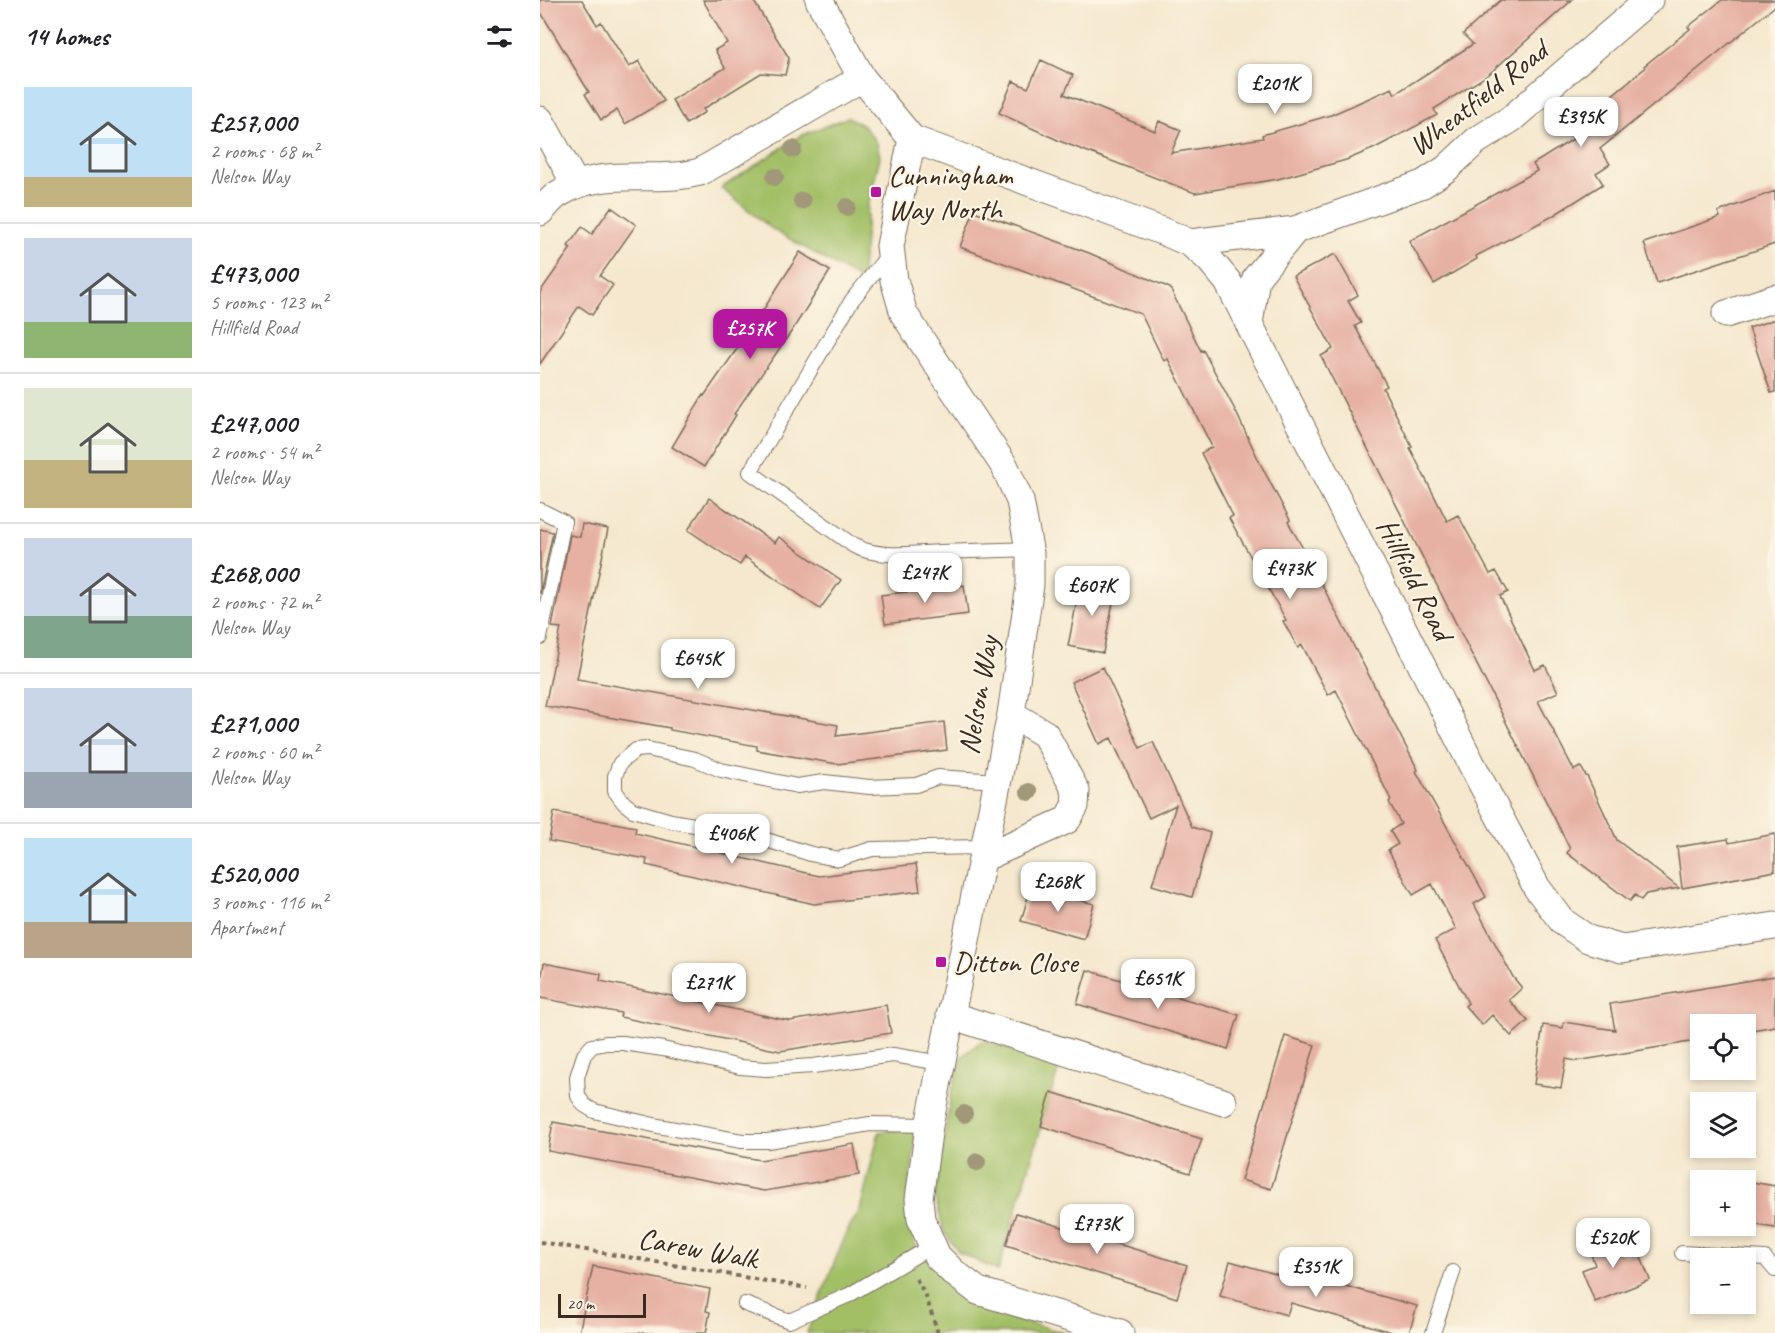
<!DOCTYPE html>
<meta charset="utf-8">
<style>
body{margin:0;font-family:Caveat,sans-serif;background:#f6f6f6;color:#202124;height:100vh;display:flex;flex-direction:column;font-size:22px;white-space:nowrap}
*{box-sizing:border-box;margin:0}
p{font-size:20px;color:#757577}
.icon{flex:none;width:33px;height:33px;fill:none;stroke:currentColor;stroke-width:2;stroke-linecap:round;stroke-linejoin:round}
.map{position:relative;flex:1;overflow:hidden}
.sheet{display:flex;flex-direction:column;background:#fff;width:540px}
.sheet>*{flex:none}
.buttons{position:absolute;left:1150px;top:1014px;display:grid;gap:12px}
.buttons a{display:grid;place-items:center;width:66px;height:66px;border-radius:0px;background:#fff;box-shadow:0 3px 9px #0003;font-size:30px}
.scale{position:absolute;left:18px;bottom:15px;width:88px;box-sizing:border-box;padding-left:6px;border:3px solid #3b2a1e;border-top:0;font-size:16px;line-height:21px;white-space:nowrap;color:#3b2a1e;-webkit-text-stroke:4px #fcf5e5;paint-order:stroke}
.price{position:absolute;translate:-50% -51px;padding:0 14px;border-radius:12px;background:#fff;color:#222;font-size:20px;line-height:39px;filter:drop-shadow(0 2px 3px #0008)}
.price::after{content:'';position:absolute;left:50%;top:36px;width:18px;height:14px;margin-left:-9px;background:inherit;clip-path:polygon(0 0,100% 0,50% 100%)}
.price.selected{background:#b5179e;color:#fff}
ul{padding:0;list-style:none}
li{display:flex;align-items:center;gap:18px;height:150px;padding:0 24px}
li+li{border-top:2px solid #e0e0e0}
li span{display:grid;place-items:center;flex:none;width:168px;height:120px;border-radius:0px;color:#555}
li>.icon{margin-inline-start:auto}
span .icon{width:72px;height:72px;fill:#fffc;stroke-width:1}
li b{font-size:26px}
h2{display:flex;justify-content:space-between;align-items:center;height:72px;padding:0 24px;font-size:26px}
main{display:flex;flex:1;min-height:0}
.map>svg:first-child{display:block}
</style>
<main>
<section class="sheet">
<h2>14 homes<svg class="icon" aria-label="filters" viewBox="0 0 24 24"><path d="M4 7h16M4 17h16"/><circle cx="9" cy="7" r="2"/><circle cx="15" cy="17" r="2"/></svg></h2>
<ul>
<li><span style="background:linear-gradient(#bfe0f5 75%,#c2b280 0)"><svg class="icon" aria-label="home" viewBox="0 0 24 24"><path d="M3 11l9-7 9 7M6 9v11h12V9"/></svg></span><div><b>£257,000</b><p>2 rooms · 68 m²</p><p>Nelson Way</p></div></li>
<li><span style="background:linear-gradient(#c9d6e8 70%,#8fb573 0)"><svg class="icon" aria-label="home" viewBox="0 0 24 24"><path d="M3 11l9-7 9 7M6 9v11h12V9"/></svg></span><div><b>£473,000</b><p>5 rooms · 123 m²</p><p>Hillfield Road</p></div></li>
<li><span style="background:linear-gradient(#dfe7d0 60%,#c2b280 0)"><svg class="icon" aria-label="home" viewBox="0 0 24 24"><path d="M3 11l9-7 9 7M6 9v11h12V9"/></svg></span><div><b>£247,000</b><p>2 rooms · 54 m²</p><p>Nelson Way</p></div></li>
<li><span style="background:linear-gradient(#c9d6e8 65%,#7fa58c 0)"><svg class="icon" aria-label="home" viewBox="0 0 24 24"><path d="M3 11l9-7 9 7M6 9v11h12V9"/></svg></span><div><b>£268,000</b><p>2 rooms · 72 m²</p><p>Nelson Way</p></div></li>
<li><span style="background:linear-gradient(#c9d6e8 70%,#9aa5b1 0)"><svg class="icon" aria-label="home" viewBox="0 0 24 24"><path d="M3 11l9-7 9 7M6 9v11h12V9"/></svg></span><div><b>£271,000</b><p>2 rooms · 60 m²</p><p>Nelson Way</p></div></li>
<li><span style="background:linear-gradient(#bfe0f5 70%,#b9a48a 0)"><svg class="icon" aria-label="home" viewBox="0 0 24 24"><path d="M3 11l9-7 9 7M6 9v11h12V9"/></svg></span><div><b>£520,000</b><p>3 rooms · 116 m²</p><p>Apartment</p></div></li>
</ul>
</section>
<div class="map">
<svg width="1235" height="1333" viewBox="0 0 1235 1333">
<rect width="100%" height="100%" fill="#fcf5e5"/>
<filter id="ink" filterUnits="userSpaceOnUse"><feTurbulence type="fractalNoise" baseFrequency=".0167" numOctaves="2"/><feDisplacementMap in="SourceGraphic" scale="12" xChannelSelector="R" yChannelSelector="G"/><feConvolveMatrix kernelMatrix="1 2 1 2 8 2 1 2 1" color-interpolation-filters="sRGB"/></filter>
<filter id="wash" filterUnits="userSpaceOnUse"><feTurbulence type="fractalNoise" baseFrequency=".008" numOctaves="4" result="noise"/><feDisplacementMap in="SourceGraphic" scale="24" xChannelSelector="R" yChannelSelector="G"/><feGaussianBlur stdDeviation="1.35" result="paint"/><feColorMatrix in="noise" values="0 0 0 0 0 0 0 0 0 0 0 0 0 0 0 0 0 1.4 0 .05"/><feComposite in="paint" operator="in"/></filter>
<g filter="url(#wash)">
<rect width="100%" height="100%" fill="#f5e8ce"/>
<path fill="#a2bf66" stroke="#6e7442" stroke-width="1.5" d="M308,117L324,126L337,143L340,157L328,206L321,280L232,229L181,188L260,136Z
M441,1041L520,1064L458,1271L418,1252L404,1232L395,1197L411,1093L422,1057Z
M377,1127L366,1215L376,1246L408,1284L454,1313L525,1333H267L305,1235L320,1210L339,1132Z"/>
<g id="blocks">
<path fill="#e6b1a3" d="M0,0H42L57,25L61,22L89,67L99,61L124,101L85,124L77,110L61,120L45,94L49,92L0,11Z
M163,0H213L249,58L245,75L221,73L163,109L165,112L146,124L132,100L185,68L175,50L187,43Z
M961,0H1032L948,75L894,109L897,115L835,148L806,160L738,179L655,193L522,142L459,113L473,81L488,88L501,60L533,75L524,94L615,131L619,121L641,130L631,153L723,138L722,135L791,115L852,88L855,94L933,44L923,34Z
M1182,0H1235V6L1060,149L1070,164L1056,173L1063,184L1011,217L936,256L937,259L894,284L869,241L997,171L993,164L1062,121L1054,110L1105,68L1104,66L1150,29L1148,27Z
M1235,191V244L1117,283L1104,243L1180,217L1178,212Z
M71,207L96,225L60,276L73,285L52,315L39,306L0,364V292L31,248L28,246L42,227L52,234Z
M434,211L549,253L630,288L661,351L663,350L695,410L721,465L750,520L748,522L782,582L781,583L878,770L876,771L946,897L934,904L973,977L982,988L969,1000L988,1021L971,1036L952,1015L942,1025L925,1006L928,1003L895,940L916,929L892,884L873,895L848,850L858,844L850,831L861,824L849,802L851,800L796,690L788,695L762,645L758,648L743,621L746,620L689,518L693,516L661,453L672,447L628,359L624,361L601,314L420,247Z
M260,252L290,271L251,332L194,414L196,415L164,467L132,447L163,395L164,396L213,326Z
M795,254L818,295L808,301L821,323L815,326L847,386L843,388L872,447L870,448L907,521L918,515L950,574L956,571L968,592L960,596L995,670L1005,665L1018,692L998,701L1034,770L1041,767L1046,776H1047L1077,840L1139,888L1106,894L1101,900L1095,895L1090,901L1027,853L1030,849L781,356L793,349L753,276Z
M1235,319V392L1231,393L1209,328Z
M169,498L235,543L239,537L301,580L280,609L205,557L200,565L148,530Z
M42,524L68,529L37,679L298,725L296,736L404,722L407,750L297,764L217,750V746L130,730V728L5,706L21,628L12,627L30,535L40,537Z
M0,529L13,532L0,594Z
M541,580L576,587L563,653L528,646Z
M424,585L428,614L345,624L341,595Z
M563,667L600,748L613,742L652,827L670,833L652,897L612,885L636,805L609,818L571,738L559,744L531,682Z
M14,812L96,827L95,833L279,876L376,864L380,891L274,904L106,865L107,859L9,841Z
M1235,834V871L1142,888L1137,847L1188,839L1189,843Z
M491,887L554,904L544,939L481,921Z
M4,963L61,974L60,981L250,1021L346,1005L351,1033L240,1051L80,1017L81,1013L0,998V985Z
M547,970L699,1015L688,1049L537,1004Z
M1235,976V1026L1206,1031V1024H1161V1040L1037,1061L1026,1059L1021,1088L994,1084L1003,1025L1023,1028L1024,1022L1075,1030L1070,1004Z
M745,1036L775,1045L731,1189L701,1180Z
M511,1092L662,1139L650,1173L501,1126Z
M13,1122L220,1160L314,1144L319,1175L224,1191L8,1151Z
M1206,1181L1235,1186V1228L1206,1223Z
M476,1213L647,1265L637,1298L466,1245Z
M1075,1233L1083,1256L1098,1250L1110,1280L1055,1302L1042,1270L1055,1265L1047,1243Z
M690,1261L778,1286L780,1279L877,1306L869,1333H855L751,1303L747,1315L680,1296Z
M53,1266L170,1289L166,1311L170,1312L166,1333H39Z"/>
</g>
</g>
<g filter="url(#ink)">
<use href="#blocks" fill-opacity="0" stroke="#7c6c5c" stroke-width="1.5"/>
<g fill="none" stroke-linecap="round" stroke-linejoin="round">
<defs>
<path id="lane" d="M349,254L312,300L210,472L314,546C340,559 373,553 401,552C431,551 460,550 490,549
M0,510L24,522L0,638
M444,847L332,849L299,859L271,854L207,834L131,821L93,810L84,803L75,791V776L80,763L87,757L96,750L107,749L155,759L181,770L257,786L284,782L329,787L376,785L398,777L457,781
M389,1125L330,1124L228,1141H202L118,1126L54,1111L44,1105L38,1096L37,1077L44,1055L52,1046L66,1043H83L123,1049L200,1067L226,1069L273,1066L353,1055L401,1063
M1142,1253L1225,1258L1235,1270
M205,1304L249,1321L309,1295L392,1246
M893,1333L913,1272"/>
<path id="street" d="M279,0L322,78L372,139L350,246L354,280L364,314L465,467L480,501L490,554V585L471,714L389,1126L379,1199L381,1219L397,1256L413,1272L438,1291L580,1333
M0,120L36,185
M372,139L627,233L650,243L755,230L883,184L906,169L936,141L971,119L1109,0
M0,212C6,206 12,197 20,193C62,166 114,184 160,172L322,78
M650,243L669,259L688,282L931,763L997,888L1023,922L1048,939L1082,949L1235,926
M1186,314L1235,298
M709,324L716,278L755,230
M443,858L527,820L535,806L536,791L505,734L471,714
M410,1015L683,1102"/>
</defs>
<use href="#lane" stroke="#7c6c5c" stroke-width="16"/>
<use href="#street" stroke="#7c6c5c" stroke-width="29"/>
<path stroke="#7c6c5c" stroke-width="4" stroke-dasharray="4.5 4.5" stroke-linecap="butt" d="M0,1242L267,1288
M376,1279L385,1294L398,1333"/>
<use href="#lane" stroke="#fff" stroke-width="14"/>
<use href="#street" stroke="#fff" stroke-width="27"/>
</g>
<g fill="#a09879">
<circle cx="253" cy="149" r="9"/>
<circle cx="235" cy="177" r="9"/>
<circle cx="262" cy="201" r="9"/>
<circle cx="307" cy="207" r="9"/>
<circle cx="489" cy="792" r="9"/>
<circle cx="424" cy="1114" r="9"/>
<circle cx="437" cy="1162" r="9"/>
</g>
</g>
<g fill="#b5179e" stroke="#fcf5e5" stroke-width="2">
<rect x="330" y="186" width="12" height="12" rx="3"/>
<rect x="395" y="956" width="12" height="12" rx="3"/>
</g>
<g text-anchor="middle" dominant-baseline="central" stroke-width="4.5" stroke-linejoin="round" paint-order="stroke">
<g font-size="30" fill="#3b2a1e" stroke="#fcf5e5">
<text transform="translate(938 98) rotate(-38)">Wheatfield Road</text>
<text transform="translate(875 579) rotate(63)">Hillfield Road</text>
<text transform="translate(438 695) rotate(-80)">Nelson Way</text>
<text transform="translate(158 1248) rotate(10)">Carew Walk</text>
</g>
<g font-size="30" fill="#3b2a1e" stroke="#fcf5e5" text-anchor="start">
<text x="348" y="175">Cunningham<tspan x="348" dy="34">Way North</tspan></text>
<text x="413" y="962">Ditton Close</text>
</g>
</g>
</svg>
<div class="buttons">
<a><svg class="icon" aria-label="locate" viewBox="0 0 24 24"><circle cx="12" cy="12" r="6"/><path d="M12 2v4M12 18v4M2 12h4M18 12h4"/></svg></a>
<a><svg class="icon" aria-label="layers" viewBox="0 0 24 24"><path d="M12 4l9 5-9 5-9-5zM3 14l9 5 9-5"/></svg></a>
<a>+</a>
<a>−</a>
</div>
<div class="scale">20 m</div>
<b class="price" style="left:735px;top:115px">£201K</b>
<b class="price" style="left:1041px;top:148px">£395K</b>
<b class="price selected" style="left:210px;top:360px">£257K</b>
<b class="price" style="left:750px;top:600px">£473K</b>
<b class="price" style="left:385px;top:604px">£247K</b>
<b class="price" style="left:552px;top:617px">£607K</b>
<b class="price" style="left:158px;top:690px">£645K</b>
<b class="price" style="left:192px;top:865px">£406K</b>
<b class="price" style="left:518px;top:913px">£268K</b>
<b class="price" style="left:618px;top:1010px">£651K</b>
<b class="price" style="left:169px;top:1014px">£271K</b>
<b class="price" style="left:557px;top:1255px">£773K</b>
<b class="price" style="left:1073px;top:1269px">£520K</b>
<b class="price" style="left:776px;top:1298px">£351K</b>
</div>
</main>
